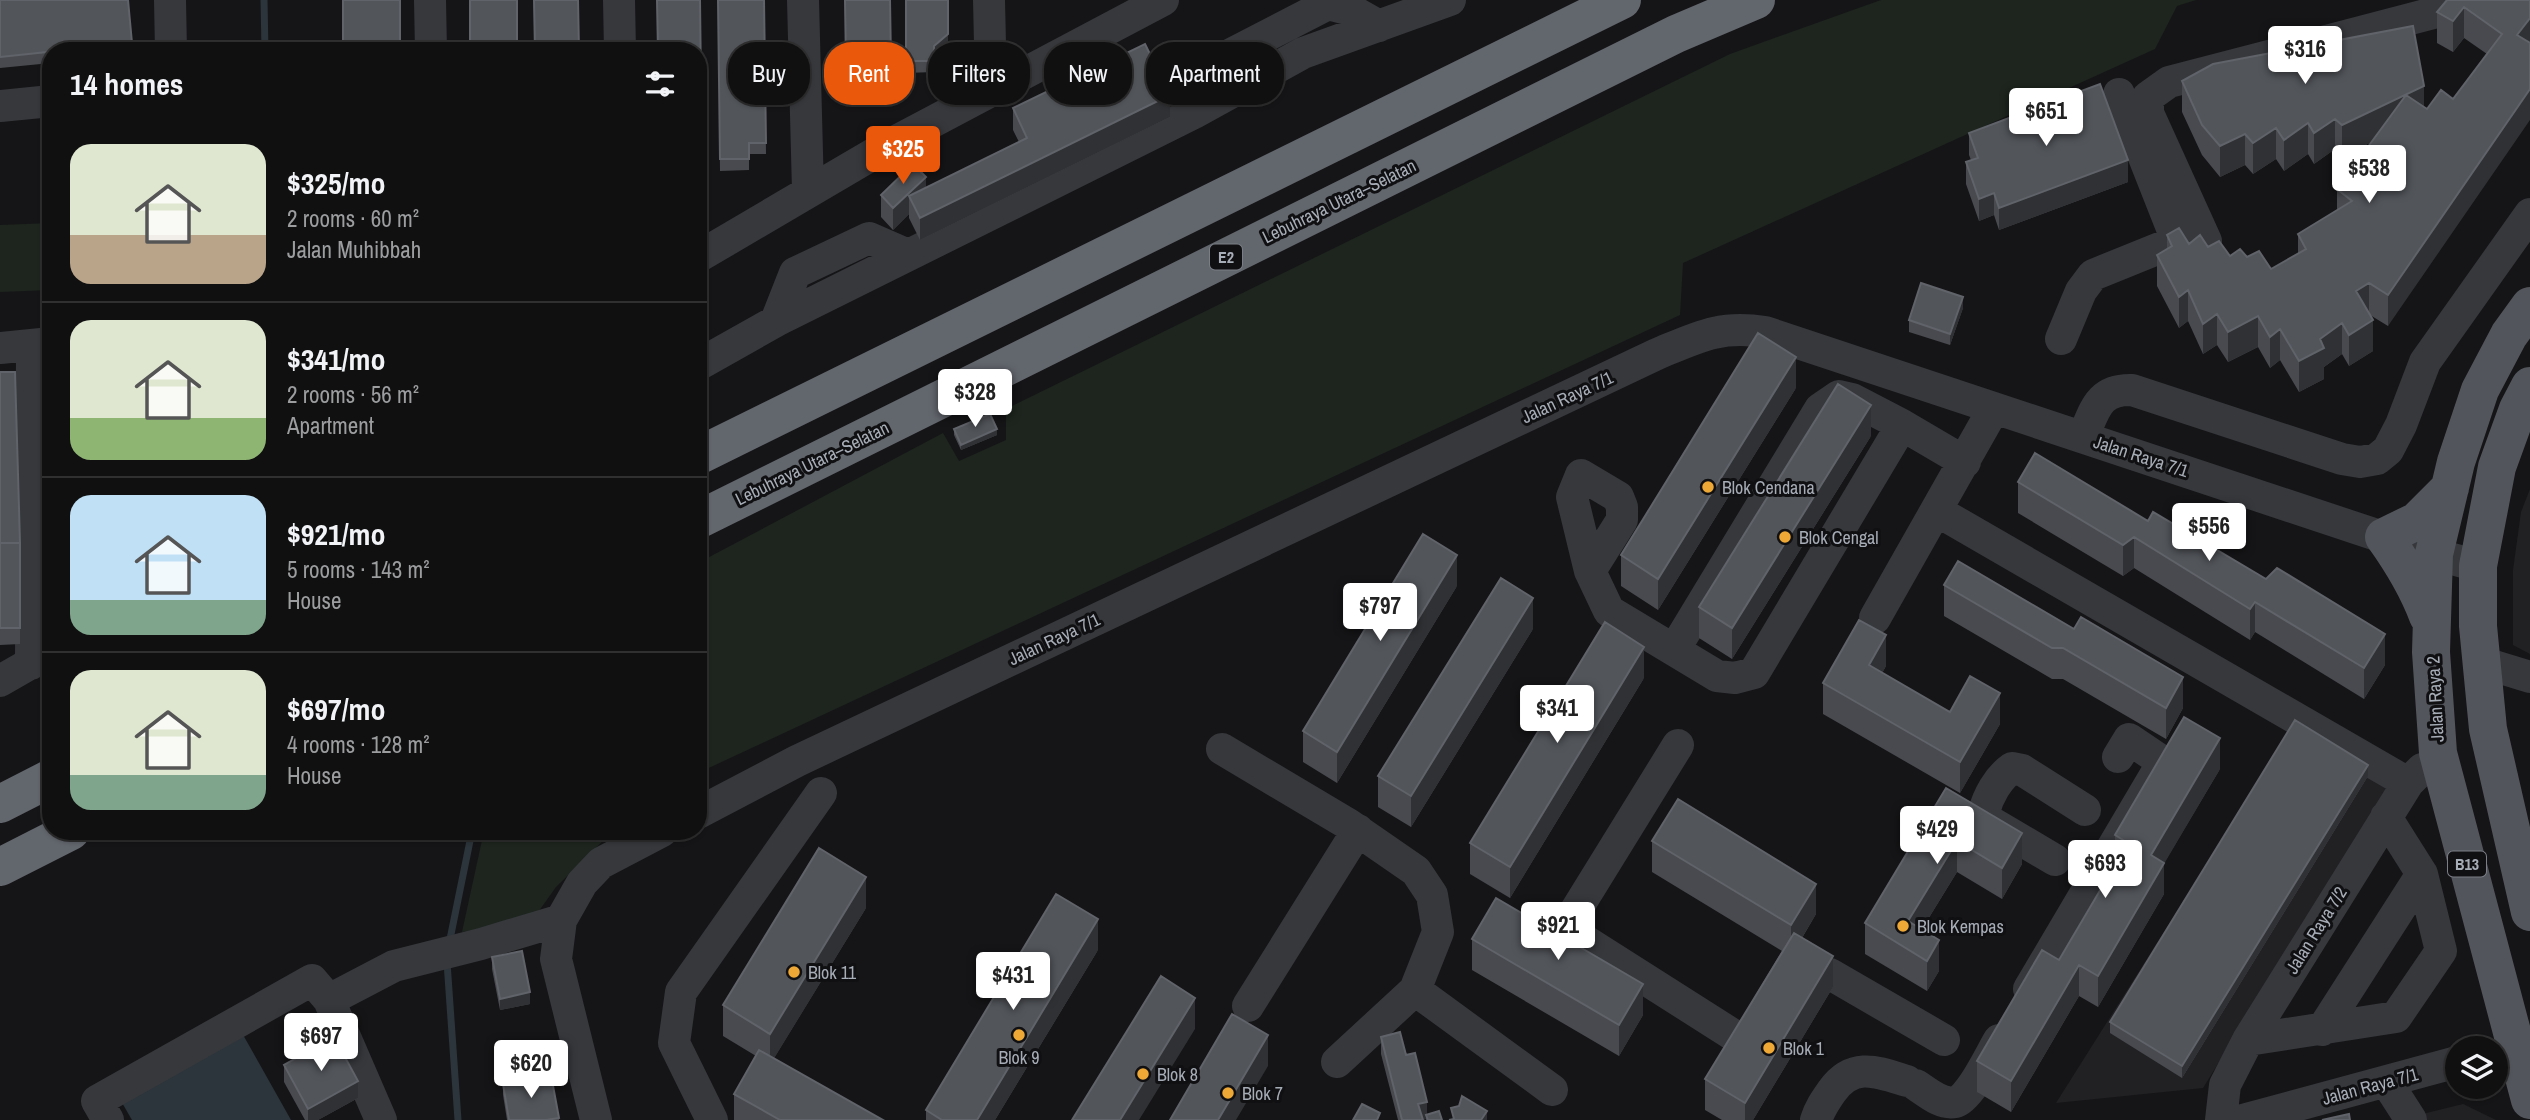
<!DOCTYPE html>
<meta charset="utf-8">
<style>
body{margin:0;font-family:"Archivo Narrow",sans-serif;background:#19191a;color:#f1f3f6;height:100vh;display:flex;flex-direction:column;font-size:26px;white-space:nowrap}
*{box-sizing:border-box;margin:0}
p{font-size:23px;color:#9c9d9f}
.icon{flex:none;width:38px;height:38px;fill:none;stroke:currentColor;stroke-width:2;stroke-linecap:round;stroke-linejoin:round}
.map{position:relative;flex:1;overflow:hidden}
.sheet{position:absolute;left:42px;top:42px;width:665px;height:798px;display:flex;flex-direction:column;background:#101011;border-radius:28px;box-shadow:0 2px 5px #0004,0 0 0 2px #303031}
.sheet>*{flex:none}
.guide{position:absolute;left:728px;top:42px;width:665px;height:63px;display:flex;gap:14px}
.tools{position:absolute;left:2445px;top:1036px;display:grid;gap:14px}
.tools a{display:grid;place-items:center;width:63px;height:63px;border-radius:50%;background:#101011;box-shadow:0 2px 5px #0004,0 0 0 2px #303031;font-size:35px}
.price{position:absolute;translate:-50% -60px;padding:0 16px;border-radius:7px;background:#fff;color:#222;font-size:23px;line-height:46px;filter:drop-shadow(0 2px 4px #0008)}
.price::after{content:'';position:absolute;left:50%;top:42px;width:21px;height:16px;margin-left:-10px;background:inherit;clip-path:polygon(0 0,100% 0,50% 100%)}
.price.on{background:#ea580c;color:#fff}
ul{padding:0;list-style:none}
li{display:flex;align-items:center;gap:21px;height:175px;padding:0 28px}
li+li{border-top:2px solid #303031}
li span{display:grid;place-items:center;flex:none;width:196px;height:140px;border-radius:21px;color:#555}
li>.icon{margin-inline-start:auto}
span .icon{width:84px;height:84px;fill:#fffc;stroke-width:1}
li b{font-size:30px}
h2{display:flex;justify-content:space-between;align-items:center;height:84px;padding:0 28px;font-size:30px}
.pill{padding:0 24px;border-radius:28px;background:#101011;box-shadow:0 2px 5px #0004,0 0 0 2px #303031;font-size:24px;line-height:63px}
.pill.on{background:#ea580c;color:#fff}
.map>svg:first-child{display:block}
</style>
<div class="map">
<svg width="2530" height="1120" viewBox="0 0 2530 1120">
<rect width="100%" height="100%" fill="#151517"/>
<path fill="#212124" d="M2530,489V654L2513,645V570L2521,512Z
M2295,724L2393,781L2203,1088L2056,1103Z
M2463,1104L2496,1120H2398Z"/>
<path fill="#1d251e" d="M1881,0H2196L2177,6L2155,49L1683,263L1680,315L698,773V563L943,433L959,461L1006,440V409L1730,54Z
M51,223V290L0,292V225Z
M484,831H613L556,887L531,922L462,932Z"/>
<path fill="#2c353b" d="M242,1033L291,1120H132L121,1101Z"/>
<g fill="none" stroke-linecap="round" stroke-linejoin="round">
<path stroke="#2c353b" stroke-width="7" d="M264,0L265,51
M449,944L472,831
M447,962L458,1120"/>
<path stroke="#36383c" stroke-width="32" d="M170,0L171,51
M430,0L431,51
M619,0L620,51
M803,0L808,191
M989,0L991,89
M0,106L51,101
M1194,113L1183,79L1328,4L1351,10L1379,26
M2206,241L2148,113V97L2169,82L2483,0
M698,257L887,146L1163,0
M776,321L795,273L869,238L908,255
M2061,339L2081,291L2093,275L2177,241L2119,94
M0,348L51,343
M698,365L776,321L1194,113L1303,53L1450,0
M2083,437C2095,410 2098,389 2132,390L2342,459L2360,462L2377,459L2388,450L2401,425L2425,362L2530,214
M1937,511L2408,783
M1590,571L1622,520V507L1618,497L1581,475L1572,497L1590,571L1609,611L1717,676L1735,678L1754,673L1902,425L1965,462
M1875,618L1994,408
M1674,650L1820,409L1839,396L1852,399L1902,425
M2481,662L2530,677
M31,664L32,345
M0,681L47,654
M1678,745L1565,928L1738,1038
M1222,749L1348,824L1416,871L1432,895L1438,932L1415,990
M698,813L797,761L1657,354C1698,337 1719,325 1765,332L2434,554L2478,566
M2055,860L1989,821L1984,812C1988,796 1998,778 2012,768L2022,770L2085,810
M1830,974L1944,1040
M2029,989L2163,762L2129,739L2118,757
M329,1000L394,966L481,944L561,920
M1248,1006L1358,830
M2322,1030L2422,874
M2248,1040L2396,1017L2441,951L2422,874L2386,817
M1337,1062L1415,990L1552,1090
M2386,1081L2411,1120
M1916,1085C1927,1092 1941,1105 1955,1102C1970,1099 1991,1053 1999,1040
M108,1120L97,1101L312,980L329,1000L381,1120
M596,1120L556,959L561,920L582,883L601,863L662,831
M712,1120L674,1043L681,992L821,793
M1816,1120C1820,1108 1825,1101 1832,1091C1853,1061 1878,1072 1907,1081
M2221,1120L2225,1085L2248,1040L2408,783L2422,769
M2243,1120L2457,1062"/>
<path stroke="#52555b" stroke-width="38" d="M2530,306L2509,335L2480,390L2456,462L2434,554L2431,652L2438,753L2530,1100
M2530,386L2518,409L2497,467L2478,566V626L2488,729L2530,912
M2428,616C2417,587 2402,562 2384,537L2417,521L2450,488"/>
<path stroke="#62666d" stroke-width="38" d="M698,456L1622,0
M698,520L1676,34L1756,0
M0,804L51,778
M0,867L71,831"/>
</g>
<path fill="#484a4f" d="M0,0L132,43V51H51V63L0,68Z
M700,0L702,178H698V51Z
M718,0H764L766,154H749V170L720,171Z
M845,0H890L891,73L846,74Z
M906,0L948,45L934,57V72L906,73Z
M2447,0H2530L2388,326L2370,315L2373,351L2349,366L2342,354L2324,367V379L2299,392L2280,360L2270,368L2258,347L2228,362L2217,345L2203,354L2188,321L2179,328L2157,286V255L2167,249V235L2189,244L2208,247L2230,256L2247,257L2271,269L2298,254V234L2337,210V189L2372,142L2342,156L2335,149L2314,164L2308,154L2284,171L2276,159L2253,174L2245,165L2220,177L2202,155L2182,112V81L2424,107L2427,109L2453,99L2487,54L2464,38L2453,52L2437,43V12Z
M1013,108L1170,117L920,240L909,218V214L893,230L881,217V195L926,188L1019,142L1013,130Z
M1969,133L2128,182L1999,230L1994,215L1979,221L1966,184V162L1971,160L1969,155Z
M1963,308L1950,345L1909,332V320Z
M0,372L20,543V644L0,645Z
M51,373V563H47L42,390Z
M1796,388L1658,610L1621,586V555Z
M954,429L997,435L961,450L954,435Z
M1871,436L1732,659L1699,638V607Z
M2018,482L2148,521L2385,665L2364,699L2255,632L2250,640L2134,568L2123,576L2018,513Z
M1944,585L2074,629L2183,708L2166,739L2063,679H2052L1944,616Z
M1457,586L1337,783L1303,762V731Z
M1533,629L1411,827L1378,807V776Z
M1886,666L1882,673L1950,712L2000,724L1960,793L1823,714V683Z
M1644,678L1510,898L1470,874V843Z
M2220,769L2164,863V894L2098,1007L2079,996L2011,1112L1977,1092V1061L2059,960L2115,864V835Z
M2368,776L2182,1078L2110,1033V1022Z
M1946,788L2022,864L2002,899L1957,872L1922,929L1939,971L1927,991L1865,954V923Z
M1652,841L1816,914L1802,938L1833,987L1753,1120H1722L1705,1110V1079L1782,951L1652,872Z
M866,908L774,1058L883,1120H734V1094L756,1056L723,1036V1005Z
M1472,939L1643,1015L1619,1056L1472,970Z
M1098,950L995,1120H926V1110Z
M492,957L530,1004L500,1010L492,969Z
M1381,1037L1406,1055L1427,1114L1442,1120H1426V1119L1423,1120H1398L1381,1054Z
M284,1065L358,1098L318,1120H305L284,1082Z
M503,1084L559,1118V1120H507L503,1095Z"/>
<path fill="#2f3134" d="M2464,7V38L2453,52V21Z
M2530,18V49L2517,35Z
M948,34V45L934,57V46Z
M2424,86V117L2342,156V125Z
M2530,89V120L2388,326V295Z
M1170,95V117L920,240V218Z
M2335,119V149L2314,164V133Z
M2308,123V154L2284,171V140Z
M2276,128V159L2253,174V143Z
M2245,134V165L2220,177V146Z
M2128,160V182L1999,230V208Z
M926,177V199L909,196V214L893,230V208Z
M1994,193V215L1979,221V199Z
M2369,283V314L2356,291Z
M2188,290V321L2179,328V297Z
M1963,297V308L1950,345V334Z
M2217,314V345L2203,354V324Z
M2258,316V347L2228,362V332Z
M2373,320V351L2349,366V335Z
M2342,323V354L2324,367V379L2299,392V361L2320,339Z
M2280,329V360L2270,368V337Z
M1796,357V388L1658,610V579Z
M1871,405V436L1732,659V628Z
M997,429V435L961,450V445Z
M2134,537V568L2123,576V545Z
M1457,555V586L1337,783V752Z
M1533,598V629L1411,827V796Z
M2255,602V632L2250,640V609Z
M2385,634V665L2364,699V668Z
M1886,635V666L1869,696V665Z
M1644,647V678L1510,898V867Z
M2183,677V708L2166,739V708Z
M2000,693V724L1960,793V762Z
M2220,738V769L2151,886V855Z
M2368,765V776L2182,1078V1066Z
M2022,833V864L2002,899V868Z
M1957,841V872L1909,950L1908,921Z
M2164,863V894L2098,1007V976Z
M866,877V908L770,1065V1034Z
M1816,884V914L1791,956V925Z
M1098,919V950L995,1120H977Z
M1939,940V971L1927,991V961Z
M1833,956V987L1753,1120H1745V1103Z
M2079,965V996L2011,1112V1081Z
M1643,984V1015L1619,1056V1025Z
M530,992V1004L500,1010V999Z
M1195,998V1029L1139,1120H1120Z
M1268,1035V1066L1236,1120H1218Z
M358,1081V1098L318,1120H308V1109Z
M1427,1102V1118L1426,1115V1119L1421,1120L1418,1104Z
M1487,1111V1120H1481Z"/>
<path fill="#52555a" stroke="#606369" stroke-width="2" d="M0,0H128L132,43L0,57Z
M343,0H400V51H343Z
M470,0H517V51H470Z
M534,0H578L579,51H535Z
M657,0H700L702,167H698V51H658Z
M718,0H764L766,143H749V159H720Z
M845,0H890L891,62L846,63Z
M906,0H948V34L934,46V61H906Z
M2447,0H2530V18L2517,35L2530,43V89L2388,295L2369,283L2356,291L2373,320L2349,335L2342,323L2320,339L2324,348L2299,361L2280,329L2270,337L2258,316L2228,332L2217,314L2203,324L2188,290L2179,297L2157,255L2172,246L2167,235L2179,228L2189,244L2200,235L2208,247L2219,241L2230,256L2240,249L2247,257L2259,251L2271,269L2306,249L2298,234L2352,201L2337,189L2406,95L2427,109L2441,90L2453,99L2502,34L2464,7L2453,21L2437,12Z
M2413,26L2424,86L2342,125L2335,119L2314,133L2308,123L2284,140L2276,128L2253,143L2245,134L2220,146L2202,125L2182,81L2213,64Z
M1145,44L1170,95L920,218L909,196L1027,138L1013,108Z
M2100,84L2128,160L1999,208L1994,193L1979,199L1966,162L1978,158L1969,133Z
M913,164L926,177L893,208L881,195Z
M1921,283L1963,297L1950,334L1909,320Z
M1758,333L1796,357L1658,579L1621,555Z
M0,372H15L20,543H0Z
M42,373H51V546H47Z
M1838,384L1871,405L1732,628L1699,607Z
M990,414L997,429L961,445L954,429Z
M2035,453L2148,521L2153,512L2266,579L2277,568L2385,634L2364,668L2255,602L2250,609L2134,537L2123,545L2018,482Z
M1423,534L1457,555L1337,752L1303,731Z
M0,543H20V628H0Z
M1958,561L2074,629L2081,617L2183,677L2166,708L2063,648H2052L1944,585Z
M1501,578L1533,598L1411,796L1378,776Z
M1859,620L1886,635L1869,665L1950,712L1970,676L2000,693L1960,762L1823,683Z
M1605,622L1644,647L1510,867L1470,843Z
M2184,717L2220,738L2151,855L2164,863L2098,976L2079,965L2011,1081L1977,1061L2042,950L2059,960L2128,843L2115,835Z
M2295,720L2368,765L2182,1066L2110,1022Z
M1946,788L2022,833L2002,868L1957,841L1908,921L1939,940L1927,961L1865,923Z
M1678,799L1816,884L1791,925L1652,841Z
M819,848L866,877L770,1034L723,1005Z
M1056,894L1098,919L977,1120H942L926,1110Z
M1496,898L1643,984L1619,1025L1472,939Z
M1794,933L1833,956L1745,1103L1705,1079Z
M522,951L530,992L500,999L492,957Z
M1161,976L1195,998L1120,1120H1072Z
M1232,1014L1268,1035L1218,1120H1170Z
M1400,1032L1406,1055L1415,1053L1427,1102L1418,1104L1423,1120H1402L1381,1037Z
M334,1037L358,1081L308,1109L284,1065Z
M759,1050L883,1120H780L734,1094Z
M551,1075L559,1118L546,1120H509L503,1084Z
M1462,1096L1487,1111L1481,1120H1449L1454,1119L1451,1108L1459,1106Z
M1362,1104L1380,1113L1377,1120H1353Z
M1439,1111L1442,1120H1428L1426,1115Z
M2349,1114L2350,1120H2322Z"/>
<g fill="#eea836" stroke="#101012" stroke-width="2.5">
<circle cx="1708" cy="487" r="7"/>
<circle cx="1785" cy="537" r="7"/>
<circle cx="1903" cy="926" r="7"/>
<circle cx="794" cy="972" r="7"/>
<circle cx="1019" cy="1035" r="7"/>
<circle cx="1769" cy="1048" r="7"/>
<circle cx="1143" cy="1074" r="7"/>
<circle cx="1228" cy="1093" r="7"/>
</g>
<g text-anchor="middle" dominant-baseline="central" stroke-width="6" stroke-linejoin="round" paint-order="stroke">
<g fill="#101012" stroke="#7a7e86" stroke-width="2">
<rect x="1210" y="244.5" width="32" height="25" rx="5"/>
<rect x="2448" y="851.5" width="38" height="25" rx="5"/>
</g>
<g font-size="16" font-weight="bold" fill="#a7adb7">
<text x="1226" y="257">E2</text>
<text x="2467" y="864">B13</text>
</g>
<g font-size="18" fill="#a7adb7" stroke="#101012">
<text transform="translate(1339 201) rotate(-26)">Lebuhraya Utara–Selatan</text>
<text transform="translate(1567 397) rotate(-25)">Jalan Raya 7/1</text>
<text transform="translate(2141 456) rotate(18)">Jalan Raya 7/1</text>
<text transform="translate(812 463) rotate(-26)">Lebuhraya Utara–Selatan</text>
<text transform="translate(1054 639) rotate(-25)">Jalan Raya 7/1</text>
<text transform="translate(2435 699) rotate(-93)">Jalan Raya 2</text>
<text transform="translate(2316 930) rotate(-58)">Jalan Raya 7/2</text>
<text transform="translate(2370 1086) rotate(-15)">Jalan Raya 7/1</text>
</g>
<g font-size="18" fill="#a7adb7" stroke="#101012" text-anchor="start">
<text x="1722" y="487">Blok Cendana</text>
<text x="1799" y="537">Blok Cengal</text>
<text x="1917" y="926">Blok Kempas</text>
<text x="808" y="972">Blok 11</text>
<text x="1783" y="1048">Blok 1</text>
<text x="1019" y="1057" text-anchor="middle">Blok 9</text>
<text x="1157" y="1074">Blok 8</text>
<text x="1242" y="1093">Blok 7</text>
</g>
</g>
</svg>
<div class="tools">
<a><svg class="icon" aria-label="layers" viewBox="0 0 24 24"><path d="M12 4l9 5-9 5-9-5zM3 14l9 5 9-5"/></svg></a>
</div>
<b class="price" style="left:2305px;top:86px">$316</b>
<b class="price" style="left:2046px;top:148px">$651</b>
<b class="price on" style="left:903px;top:186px">$325</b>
<b class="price" style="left:2369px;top:205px">$538</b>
<b class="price" style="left:975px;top:429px">$328</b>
<b class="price" style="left:2209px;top:563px">$556</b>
<b class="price" style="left:1380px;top:643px">$797</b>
<b class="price" style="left:1557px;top:745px">$341</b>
<b class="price" style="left:1937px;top:866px">$429</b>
<b class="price" style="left:2105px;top:900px">$693</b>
<b class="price" style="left:1558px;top:962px">$921</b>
<b class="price" style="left:1013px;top:1012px">$431</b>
<b class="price" style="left:321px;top:1073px">$697</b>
<b class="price" style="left:531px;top:1100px">$620</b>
<div class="guide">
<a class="pill">Buy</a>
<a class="pill on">Rent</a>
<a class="pill">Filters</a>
<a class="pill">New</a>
<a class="pill">Apartment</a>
</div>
<section class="sheet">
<h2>14 homes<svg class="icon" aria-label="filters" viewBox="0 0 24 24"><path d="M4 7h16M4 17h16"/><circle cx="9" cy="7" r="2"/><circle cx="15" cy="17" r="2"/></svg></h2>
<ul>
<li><span style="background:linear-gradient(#dfe7d0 65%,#b9a48a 0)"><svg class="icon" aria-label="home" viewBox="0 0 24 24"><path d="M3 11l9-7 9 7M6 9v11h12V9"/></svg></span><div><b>$325/mo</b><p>2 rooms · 60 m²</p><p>Jalan Muhibbah</p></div></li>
<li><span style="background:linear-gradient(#dfe7d0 70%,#8fb573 0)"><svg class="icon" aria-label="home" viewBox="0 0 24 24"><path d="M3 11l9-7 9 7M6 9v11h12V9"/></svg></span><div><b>$341/mo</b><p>2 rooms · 56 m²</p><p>Apartment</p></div></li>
<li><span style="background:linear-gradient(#bfe0f5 75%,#7fa58c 0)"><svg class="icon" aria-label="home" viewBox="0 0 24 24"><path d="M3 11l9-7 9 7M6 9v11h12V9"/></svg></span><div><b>$921/mo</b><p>5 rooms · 143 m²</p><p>House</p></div></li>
<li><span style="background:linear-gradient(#dfe7d0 75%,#7fa58c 0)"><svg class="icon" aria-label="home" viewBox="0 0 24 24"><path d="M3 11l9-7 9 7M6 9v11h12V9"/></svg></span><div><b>$697/mo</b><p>4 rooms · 128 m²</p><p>House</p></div></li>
</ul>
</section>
</div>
